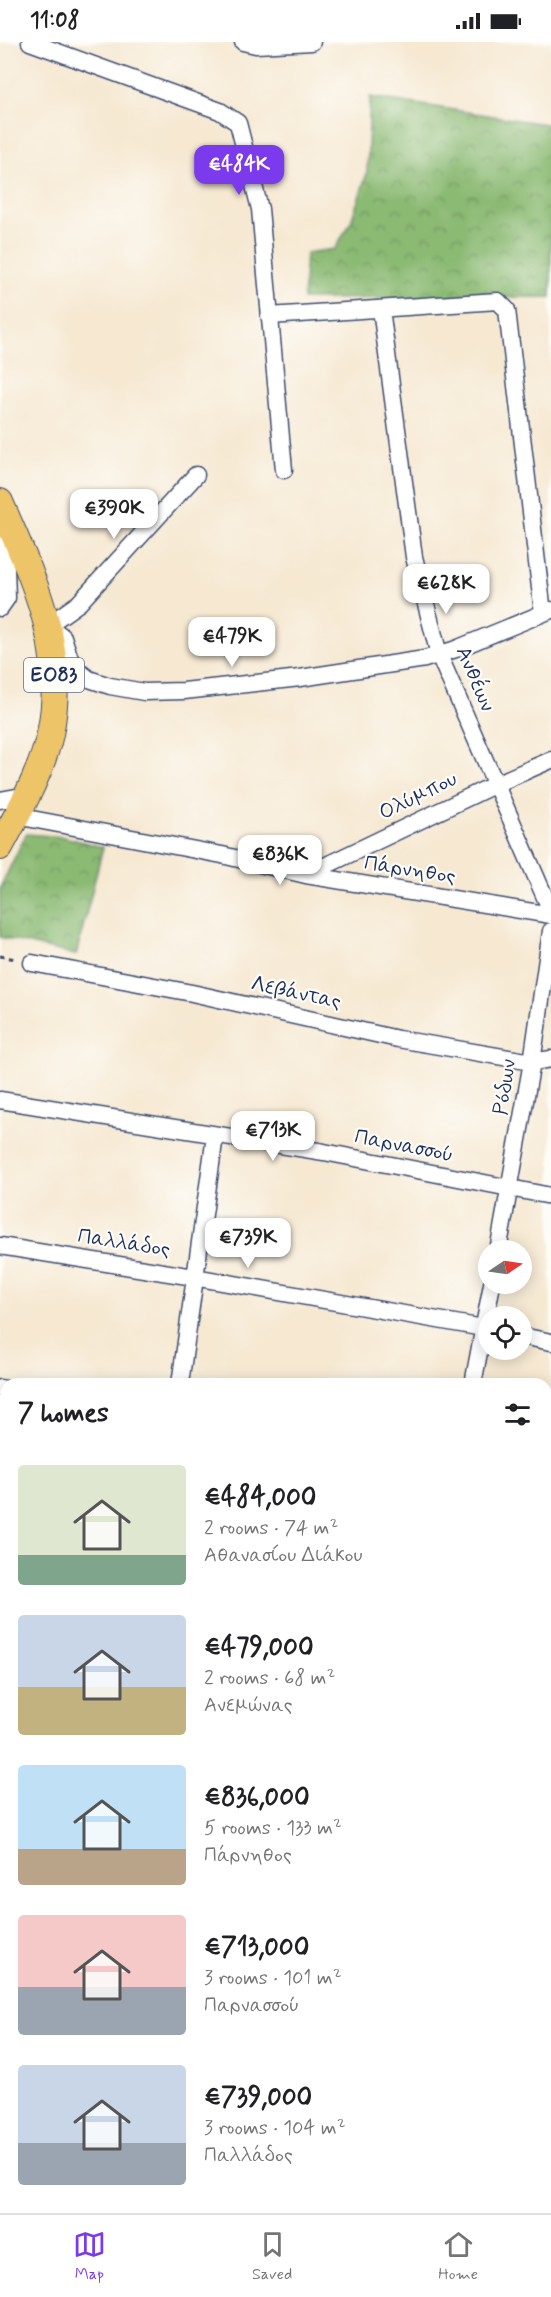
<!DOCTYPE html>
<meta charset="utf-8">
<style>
body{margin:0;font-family:Mynerve,sans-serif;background:#f6f6f6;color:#202124;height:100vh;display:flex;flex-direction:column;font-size:22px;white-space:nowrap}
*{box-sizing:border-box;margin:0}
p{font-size:20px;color:#757577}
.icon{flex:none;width:33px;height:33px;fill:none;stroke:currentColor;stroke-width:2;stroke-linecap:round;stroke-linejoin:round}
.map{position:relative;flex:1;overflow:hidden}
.drawer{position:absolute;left:0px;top:1336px;width:552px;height:836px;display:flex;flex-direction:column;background:#fff;border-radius:18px 18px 0 0;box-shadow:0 3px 15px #0003}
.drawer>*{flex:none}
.needle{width:39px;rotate:77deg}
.fabs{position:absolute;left:478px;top:1198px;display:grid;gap:12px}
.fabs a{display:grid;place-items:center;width:54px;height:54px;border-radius:50%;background:#fff;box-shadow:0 3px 15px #0003;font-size:30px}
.price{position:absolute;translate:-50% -51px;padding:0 14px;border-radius:12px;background:#fff;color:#222;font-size:20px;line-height:39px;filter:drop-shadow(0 2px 3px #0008)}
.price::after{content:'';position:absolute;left:50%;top:36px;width:18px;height:14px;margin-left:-9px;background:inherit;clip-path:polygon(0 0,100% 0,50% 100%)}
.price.selected{background:#7c3aed;color:#fff}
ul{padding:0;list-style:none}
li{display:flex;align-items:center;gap:18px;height:150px;padding:0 18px}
li span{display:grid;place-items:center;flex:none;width:168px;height:120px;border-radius:6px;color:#555}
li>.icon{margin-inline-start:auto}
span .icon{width:72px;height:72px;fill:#fffc;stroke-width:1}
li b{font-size:26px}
h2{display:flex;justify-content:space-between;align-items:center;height:72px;padding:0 18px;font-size:26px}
.status{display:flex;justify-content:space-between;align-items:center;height:42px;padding:0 30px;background:#fff;direction:ltr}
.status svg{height:16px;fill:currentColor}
.dock{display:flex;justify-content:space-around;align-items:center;height:84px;border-top:2px solid #e0e0e0;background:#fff;font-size:16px;color:#757577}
.dock a{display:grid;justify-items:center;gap:3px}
.dock .selected{color:#7c3aed}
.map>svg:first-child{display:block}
</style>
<div class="status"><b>11:08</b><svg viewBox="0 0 49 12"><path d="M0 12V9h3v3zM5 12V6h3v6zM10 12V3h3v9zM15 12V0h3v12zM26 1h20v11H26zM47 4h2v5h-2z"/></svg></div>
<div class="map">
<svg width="551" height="2171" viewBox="0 0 551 2171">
<defs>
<pattern id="grass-tufts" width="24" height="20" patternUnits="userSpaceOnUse" patternTransform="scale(1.5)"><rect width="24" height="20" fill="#afda86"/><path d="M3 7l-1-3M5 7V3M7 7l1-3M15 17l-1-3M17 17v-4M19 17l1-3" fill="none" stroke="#96bb76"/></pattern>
<pattern id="forest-crowns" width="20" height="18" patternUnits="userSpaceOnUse" patternTransform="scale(1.5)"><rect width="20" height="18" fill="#8bba73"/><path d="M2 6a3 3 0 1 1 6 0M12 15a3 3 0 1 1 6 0" fill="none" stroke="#719862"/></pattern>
</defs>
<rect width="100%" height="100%" fill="#fdfcf7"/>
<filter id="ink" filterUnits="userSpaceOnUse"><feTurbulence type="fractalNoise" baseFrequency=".0167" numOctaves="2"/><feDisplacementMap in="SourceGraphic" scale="12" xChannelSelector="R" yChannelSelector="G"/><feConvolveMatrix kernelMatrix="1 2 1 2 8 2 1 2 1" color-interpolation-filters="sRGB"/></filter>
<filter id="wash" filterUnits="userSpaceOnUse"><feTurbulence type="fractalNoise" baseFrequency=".008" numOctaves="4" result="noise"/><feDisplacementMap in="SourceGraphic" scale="24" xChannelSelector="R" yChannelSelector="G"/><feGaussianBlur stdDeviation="1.35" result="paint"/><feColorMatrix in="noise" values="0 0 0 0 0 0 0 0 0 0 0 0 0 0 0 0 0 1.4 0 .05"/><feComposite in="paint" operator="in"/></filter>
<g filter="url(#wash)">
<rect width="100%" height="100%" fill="#f6e8d1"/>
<path fill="url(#grass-tufts)" stroke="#658472" stroke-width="1.5" d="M546,1454L551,1455V1614L546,1615Z
M551,1833V1954L546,1949V1835Z"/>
<path fill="url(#forest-crowns)" stroke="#537468" stroke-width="1.5" d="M370,55L551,83V255L303,257L306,211L335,207L351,180L367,131Z
M26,792L64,795L103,805L76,913L0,895V846Z"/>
</g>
<g filter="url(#ink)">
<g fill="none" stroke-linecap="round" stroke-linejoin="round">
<defs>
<path id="street" d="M30,0L220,69L238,81L260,167L284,428
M243,0L256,3L312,0
M381,267L414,515L439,613L551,869
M269,274L498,259L507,268L543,571
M196,433L79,561L48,583L63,595L70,617L76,627L89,637L110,644L144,650L184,649L300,636L425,617L456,607L551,568
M0,566L7,556L5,497L13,491
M0,758L27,753
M16,774L222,813L306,833L551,873
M306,833L496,742L551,718
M32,921L192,951L398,997L532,1020L551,1017
M0,1058L324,1110L551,1154
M0,1204L194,1235L489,1287
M498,1209L532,1020L551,889
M522,1294L551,1300
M180,1342L215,1094
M473,1342L492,1242
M0,1346L6,1347
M546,1437H551
M5,1680H6
M546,1682L551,1681
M0,1790L6,1789
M321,2166L323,2171
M0,2170L7,2166"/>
<path id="primary" d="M0,460C33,537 68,605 50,692C41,732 19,769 0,805"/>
</defs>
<use href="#street" stroke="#3c4b6f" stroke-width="19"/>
<use href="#primary" stroke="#3c4b6f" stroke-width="28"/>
<path stroke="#3c4b6f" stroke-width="3" stroke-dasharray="4.5 4.5" stroke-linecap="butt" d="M0,914L16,917"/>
<use href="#street" stroke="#fff" stroke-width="16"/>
<use href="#primary" stroke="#eec469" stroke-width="26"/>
</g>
</g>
<g text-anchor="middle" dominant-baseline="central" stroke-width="4.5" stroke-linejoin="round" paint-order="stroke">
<rect fill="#fdfcf7" stroke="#5f6c8c" stroke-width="1.5" x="24" y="616" width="60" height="34" rx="4.5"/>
<g font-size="20" font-weight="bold" fill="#1b2f5e">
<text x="54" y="633">ΕΟ83</text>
</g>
<g font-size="21" fill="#1b2f5e" stroke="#fdfcf7">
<text transform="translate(475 637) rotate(67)">Ανθέων</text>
<text transform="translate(418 754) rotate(-26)">Ολύμπου</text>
<text transform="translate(410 828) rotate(9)">Πάρνηθος</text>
<text transform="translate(296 951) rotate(12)">Λεβάντας</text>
<text transform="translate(505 1045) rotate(-81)">Ρόδων</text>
<text transform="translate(404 1104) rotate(11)">Παρνασσού</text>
<text transform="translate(124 1201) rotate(9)">Παλλάδος</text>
</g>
</g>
</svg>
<div class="fabs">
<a><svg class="needle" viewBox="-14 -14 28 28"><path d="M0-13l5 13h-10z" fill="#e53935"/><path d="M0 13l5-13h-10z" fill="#757577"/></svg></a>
<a><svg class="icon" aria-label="locate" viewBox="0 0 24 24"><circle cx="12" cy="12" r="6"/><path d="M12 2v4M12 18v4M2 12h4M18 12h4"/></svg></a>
</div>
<b class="price selected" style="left:239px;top:154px">€484K</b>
<b class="price" style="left:114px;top:498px">€390K</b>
<b class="price" style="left:446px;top:573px">€628K</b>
<b class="price" style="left:232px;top:626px">€479K</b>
<b class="price" style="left:280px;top:844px">€836K</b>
<b class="price" style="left:273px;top:1120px">€713K</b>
<b class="price" style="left:248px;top:1227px">€739K</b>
<section class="drawer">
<h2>7 homes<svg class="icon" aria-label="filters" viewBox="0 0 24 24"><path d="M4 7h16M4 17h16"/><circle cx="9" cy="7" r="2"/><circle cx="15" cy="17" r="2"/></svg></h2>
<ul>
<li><span style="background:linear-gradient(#dfe7d0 75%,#7fa58c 0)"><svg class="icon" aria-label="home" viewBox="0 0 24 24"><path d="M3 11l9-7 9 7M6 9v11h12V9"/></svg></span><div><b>€484,000</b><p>2 rooms · 74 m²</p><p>Αθανασίου Διάκου</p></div></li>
<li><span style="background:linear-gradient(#c9d6e8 60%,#c2b280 0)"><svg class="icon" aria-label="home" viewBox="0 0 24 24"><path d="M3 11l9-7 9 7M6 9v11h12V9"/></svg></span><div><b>€479,000</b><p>2 rooms · 68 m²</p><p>Ανεμώνας</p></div></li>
<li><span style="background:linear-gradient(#bfe0f5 70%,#b9a48a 0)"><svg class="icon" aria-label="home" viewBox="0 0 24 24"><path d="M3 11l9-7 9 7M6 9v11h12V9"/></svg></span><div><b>€836,000</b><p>5 rooms · 133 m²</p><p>Πάρνηθος</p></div></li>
<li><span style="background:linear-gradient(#f6c9c9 60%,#9aa5b1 0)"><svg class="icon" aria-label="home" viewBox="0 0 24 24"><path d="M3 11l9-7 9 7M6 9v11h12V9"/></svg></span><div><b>€713,000</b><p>3 rooms · 101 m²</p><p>Παρνασσού</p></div></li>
<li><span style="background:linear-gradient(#c9d6e8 65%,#9aa5b1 0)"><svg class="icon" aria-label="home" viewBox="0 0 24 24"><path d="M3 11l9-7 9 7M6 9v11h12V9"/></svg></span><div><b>€739,000</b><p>3 rooms · 104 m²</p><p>Παλλάδος</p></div></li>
</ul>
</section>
</div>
<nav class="dock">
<a class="selected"><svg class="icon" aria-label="map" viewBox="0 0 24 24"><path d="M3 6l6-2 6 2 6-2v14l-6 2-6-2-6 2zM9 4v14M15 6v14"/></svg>Map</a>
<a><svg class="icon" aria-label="saved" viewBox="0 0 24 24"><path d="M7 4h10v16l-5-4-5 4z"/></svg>Saved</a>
<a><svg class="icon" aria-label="home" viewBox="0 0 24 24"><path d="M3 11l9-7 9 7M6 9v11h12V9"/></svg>Home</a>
</nav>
